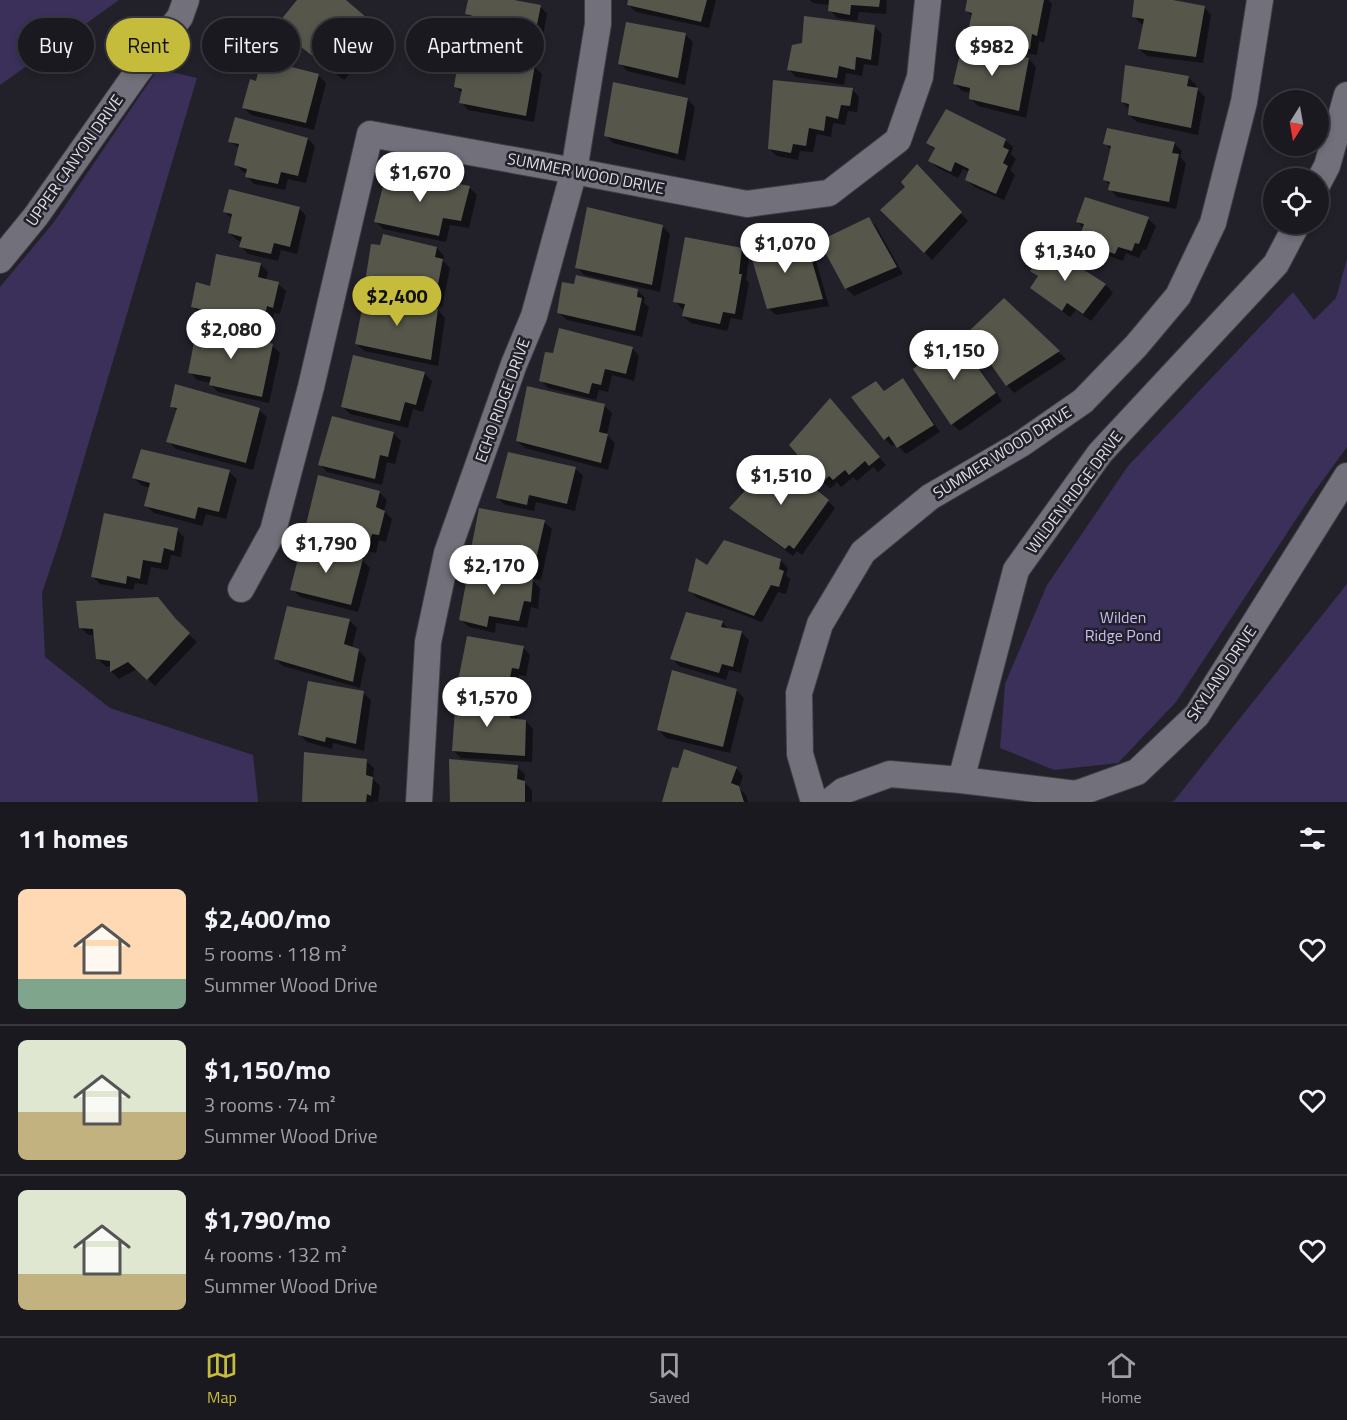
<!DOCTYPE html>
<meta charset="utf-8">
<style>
body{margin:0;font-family:"Titillium Web",sans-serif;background:#27262d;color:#f1f3f6;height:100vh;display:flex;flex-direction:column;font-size:22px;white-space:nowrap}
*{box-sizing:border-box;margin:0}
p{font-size:20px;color:#9fa0a5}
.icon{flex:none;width:33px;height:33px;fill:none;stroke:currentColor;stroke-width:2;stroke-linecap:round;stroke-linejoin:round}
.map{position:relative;height:802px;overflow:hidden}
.details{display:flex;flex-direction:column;background:#1a1920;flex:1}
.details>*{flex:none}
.banner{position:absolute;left:18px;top:18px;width:600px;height:54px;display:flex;gap:12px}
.needle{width:39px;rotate:191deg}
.controls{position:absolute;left:1263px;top:90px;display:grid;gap:12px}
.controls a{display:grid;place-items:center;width:66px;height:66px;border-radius:50%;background:#1a1920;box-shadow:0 3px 9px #0003,0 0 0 2px #38383e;font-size:30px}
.price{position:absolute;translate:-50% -51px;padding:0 14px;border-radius:21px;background:#fff;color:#222;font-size:20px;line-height:39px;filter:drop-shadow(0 2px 3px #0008)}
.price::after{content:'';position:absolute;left:50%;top:36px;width:18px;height:14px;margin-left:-9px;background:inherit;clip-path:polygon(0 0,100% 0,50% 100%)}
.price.current{background:#c6bc3c;color:#111}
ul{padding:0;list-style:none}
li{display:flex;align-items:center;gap:18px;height:150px;padding:0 18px}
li+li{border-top:2px solid #38383e}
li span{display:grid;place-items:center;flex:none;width:168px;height:120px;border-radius:9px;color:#555}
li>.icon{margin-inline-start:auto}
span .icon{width:72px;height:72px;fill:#fffc;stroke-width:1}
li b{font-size:26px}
h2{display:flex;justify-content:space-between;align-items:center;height:72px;padding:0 18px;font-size:26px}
.tag{padding:0 21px;border-radius:27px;background:#1a1920;box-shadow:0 3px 9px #0003,0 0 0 2px #38383e;font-size:21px;line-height:54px}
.tag.current{background:#c6bc3c;color:#111}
.tab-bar{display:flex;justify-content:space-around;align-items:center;height:84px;border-top:2px solid #38383e;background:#1a1920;font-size:16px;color:#9fa0a5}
.tab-bar a{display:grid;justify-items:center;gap:3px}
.tab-bar .current{color:#c6bc3c}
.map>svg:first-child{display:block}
</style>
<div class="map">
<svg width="1347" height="802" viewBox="0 0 1347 802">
<rect width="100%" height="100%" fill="#22212a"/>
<path fill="#3a3059" d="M0,0H119L0,85Z
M158,69L197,78L61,536L42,593L45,657L110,708L253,755L258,802H0V287L54,222Z
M1347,259V447L1312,495L1176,702L1118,763L1054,770L1000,748L1005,684L1047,585L1128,466L1293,292L1314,320L1336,298Z
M1347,584V802H1171L1174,801Z"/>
<path fill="#0007" d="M297,0H344L374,26L365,40L372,47L344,80L285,34L298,1Z
M469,0H506L540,6L547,14L538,61L478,50L471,43L474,21L466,13Z
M629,0H716L709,28L636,12L628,4Z
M810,0H887L886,14L859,12L857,21L837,18L830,10V5L813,3Z
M969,0H1048L1052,4L1044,43L1039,41L1037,55L976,43L969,36L973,17L967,11Z
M1135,0H1164L1204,7L1211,15L1203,63L1147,56L1139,49L1144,24H1141L1134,16Z
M874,26L882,34L878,66L864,64L862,76L846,73L844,85L796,77L789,70Z
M685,34L693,42L685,85L627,71L620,63Z
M1029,59L1036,67L1026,118L978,106L971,99V93L962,91L955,84Z
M534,67L542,74L534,122L468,110L461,102L462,93L456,87Z
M318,75L326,83L314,130L251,115L243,107L257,82Z
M1188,77L1196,85L1195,89L1198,90L1205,97L1198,135L1137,122L1129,115L1130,110L1122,102Z
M852,89L859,97L857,112L848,111L845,125L833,123L831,137L817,134L813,152L800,151L798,160L777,156L769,149Z
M687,99L695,107L685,161L613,143L606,135Z
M308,139L315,146L306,183L288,179L285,190L254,184L247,176L248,173L243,172L236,165L240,149L230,141Z
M1005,140L1013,147L1011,154L1016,159L1010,170L1015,175L1004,200L974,187L966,179L970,172L963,169L958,178L938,168L930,161L935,150L928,143Z
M1105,143H1174L1182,151L1180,157L1186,163L1176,209L1117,197L1110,189L1111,186L1104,179L1111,150Z
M917,166L968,221L932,260L883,210L907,187Z
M469,187L477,195L469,228L450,225L446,242L383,229L376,222Z
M299,208L306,216L297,254L281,250L278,261L248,254L241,246L242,242L237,240L229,233L233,220L225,212Z
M869,219L876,226L903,274L854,296L846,288Z
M1148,219L1156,226L1146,250H1143L1139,258L1126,253L1123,261L1087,248L1079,241L1084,229L1078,222Z
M663,227L670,234L660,292L584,275L577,267Z
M774,239L783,250L807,246L814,254L829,306L776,315L768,308Z
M381,247L437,248L444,256L443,261L450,268L442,307L374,289L366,281Z
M1047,248L1106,285L1113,293L1091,321L1076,310L1070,317L1040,295L1039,278L1032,270Z
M742,249L749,257L746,280L749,283L742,320L731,318L727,331L691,323L683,316L685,309H682L675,301Z
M261,265L268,272L266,280L278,284L286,291L280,314L274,313L270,332L200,314L192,306L211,287Z
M637,290L645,298L644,303L649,307L642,337L567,320L559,313Z
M1004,300L1066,359L1014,393L1007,385Z
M438,310L445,318L438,366L364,351L357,344Z
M956,339L964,346L1002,401L960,431L952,424Z
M273,346L280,353L269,403L218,392L211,385V383L197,380L190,372Z
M632,348L639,356L634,381L612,375L608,392L599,390L596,400L548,388L541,380Z
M424,373L432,381L423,412L413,409L408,428L350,414L343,407Z
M903,380L910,388L940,432L906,454L896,444L892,446L885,439L876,382L885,392Z
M172,406L259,410L267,417L253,470L176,449L168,441L177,411Z
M604,406L612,413L607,435L615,443L608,470L525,448L517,441Z
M837,408L886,465L878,472L873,467L857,481L853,477L841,487L837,482L830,489L823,482Z
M393,433L401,441L395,464L387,462L382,485L327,472L320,464Z
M575,468L583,476L575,511L536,502L534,511L505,505L498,498Z
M229,472L237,479L226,519L206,514L202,526L154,513L146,506L151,488L141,485L133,477Z
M319,477L380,493L387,500L384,511L392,519L386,542L379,540L376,553L351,547L349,551L313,540L305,533Z
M774,481L828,501L835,508L802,555L797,551L793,556L738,515L731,508Z
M544,522L552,529L541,580L530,578L540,588L538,609L531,607L527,628L496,623L495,633L469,627L461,620L496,574L497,571L484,568L477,561L478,555L472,549Z
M177,530L184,537L181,557L171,555L168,570L151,567L147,585L135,583L133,590L100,584L92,576Z
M362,560L370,568L358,612L300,597L292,589Z
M780,560L788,568L786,576L790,579L786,594L778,592L762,622L697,598L690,590L708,567Z
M349,620L357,628L352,648L359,651L366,658L360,688L283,666L275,659Z
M722,622L729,630L742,633L749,640L741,673L729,670L726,680L679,666L672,658Z
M80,627H181L197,642L155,686L137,669L119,679L112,672V667L105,666L98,659L95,635H88Z
M523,647L530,655L526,676L519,675L516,694L495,690L494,698L466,693L459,686Z
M673,672L737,691L744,698L730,753L666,738L659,730Z
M363,693L371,700L364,751L333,743L332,749L307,742L299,734Z
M510,703L517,711V720L526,721L533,729L532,762L461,758L454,751Z
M366,761L374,768L373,779L380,786L378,802L374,801V802H304Z
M517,767L525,774L524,782L532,790V802H451Z
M736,768L743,776L739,788L746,795L748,802H664Z"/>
<path fill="#56564b" d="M297,0H346L367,18L358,33L365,39L336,74L275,27Z
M468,0H514L541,5L531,54L469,43L473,16L465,14Z
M628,0H707L701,22L627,5Z
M829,0H880L879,7L851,5L850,15L828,11Z
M967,0H1044L1037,36L1032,34L1030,49L967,36L972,13L965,11Z
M1134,0H1173L1205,6L1196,57L1138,49L1144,19L1132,17Z
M804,16L875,25L871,60L856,57L855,70L839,66L837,78L787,70L792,45L802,43Z
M626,22L686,33L678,78L618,64Z
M962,45L1029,58L1019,111L969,99L970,88L953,84Z
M465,51L535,65L526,116L459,103L462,89L454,87L458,62L463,63Z
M268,61L319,74L306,123L242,108L250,79L256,81L259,68L266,69Z
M1125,65L1189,76L1187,86L1198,88L1191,128L1128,115L1129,104L1121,102Z
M773,80L853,88L850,106L841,105L838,119L826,116L824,131L809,128L806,146L793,144L791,153L768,149Z
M613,82L688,98L678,154L604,136Z
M946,109L1006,139L1003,147L1009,150L1003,163L1008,166L996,194L965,180L969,169L955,162L951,172L928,161L935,148L926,143Z
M235,117L308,138L298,176L281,172L278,184L245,177L247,169L234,165L239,144L228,142Z
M1107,128L1175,142L1172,153L1179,154L1169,202L1108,190L1110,182L1103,180L1111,146L1103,144Z
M917,164L962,212L924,253L880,210L905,187L901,182Z
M387,170L470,186L461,221L443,218L439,236L374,222Z
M229,189L300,207L290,247L274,243L271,254L239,247L242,237L228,233L232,214L223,212Z
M1085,197L1149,217L1139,244L1135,243L1132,251L1118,247L1115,254L1078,241L1084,224L1076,222Z
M587,207L663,225L652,285L575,268Z
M869,217L897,267L845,289L819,241Z
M383,234L437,247L435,257L443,259L435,300L365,282L371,244L380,245Z
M685,237L742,248L739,274H742L735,314L723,312L720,324L682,316L685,304L673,302Z
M775,238L780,249L807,244L823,299L767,309L748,246Z
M1047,246L1106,284L1083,314L1067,303L1062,311L1030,288L1038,276L1030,271Z
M216,254L261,263L258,277L279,282L273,308L267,306L263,325L191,307L196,282L210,286Z
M576,275L638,289L637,297L642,298L635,331L557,313L562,282L574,284Z
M365,294L438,309L431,360L355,344Z
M1004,298L1060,351L1006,386L968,332Z
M198,322L273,344L262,397L209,385L211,377L188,373Z
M559,328L633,347L626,374L605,369L601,385L592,383L589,394L539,381L545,352L553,353Z
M956,337L996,393L951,425L913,369Z
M353,355L425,372L416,405L405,402L400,421L341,407Z
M903,378L934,425L897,448L889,436L884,440L851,397L876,381L884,391Z
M175,384L260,408L246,463L166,442L177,408L170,407Z
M527,386L605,404L599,432L608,434L601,463L516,441Z
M830,398L880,457L869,466L865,461L849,475L845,470L833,480L829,476L822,483L789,445Z
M332,416L394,432L388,457L380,455L375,479L318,465Z
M141,449L230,470L219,512L198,507L195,519L144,506L150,483L132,478Z
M508,452L576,467L567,504L529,495L527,505L496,498Z
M785,464L829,500L794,549L789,545L785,549L729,508L763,471L774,479Z
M318,475L380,491L376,507L385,511L379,535L372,534L368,547L343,540L342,544L304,533Z
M479,508L545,520L533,573L475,561L477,551L471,549Z
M104,513L178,528L174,551L164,548L161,563L143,560L140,579L127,576L126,584L91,577Z
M724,540L781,559L779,569L784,571L779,587L771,585L754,616L688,591L696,558L707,565Z
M302,543L363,559L351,605L290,590Z
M469,567L533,579L531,602L524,601L519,621L489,616L487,627L459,620Z
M158,597L175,618L190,633L147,680L128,662L110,672V661L96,659L93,629L79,628L76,601Z
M287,606L350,619L344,644L359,649L353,682L274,659Z
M686,612L723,621L721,627L742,631L733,667L722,664L719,673L670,659Z
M467,636L524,646L519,669L512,668L508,687L488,684L486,691L457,686Z
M672,670L737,689L723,747L657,730Z
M308,681L364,691L356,744L326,737L325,742L298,735Z
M456,696L510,702V718L526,720L525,756L452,751Z
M684,749L737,767L731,783L739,786L744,802H662L672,767L678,768Z
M304,752L367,759L366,775L373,777L371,796L367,794L366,802H302Z
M449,759L518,765L517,779L525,781V802H450Z"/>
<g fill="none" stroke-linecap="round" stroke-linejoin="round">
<defs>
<path id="minor" d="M1318,183L1327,166L1347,95
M0,260L36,216L136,74L180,17L186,0
M241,589L273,531L311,387L370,134L574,171L747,204L829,193L898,140L920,77L928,0
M961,780L1016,570L1100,453L1276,264L1297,224
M419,802L428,642L447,553L514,364L534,316L574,171L598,24V0
M814,802L800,754L799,693L820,624L863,552L930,497L1021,444L1083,401L1136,346L1178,296L1213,223L1244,102L1260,0
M829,802L843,791L890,774L961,780L1076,794L1137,772L1197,715L1347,476"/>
</defs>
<use href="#minor" stroke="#3f3d45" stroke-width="28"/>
<use href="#minor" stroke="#72707b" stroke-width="26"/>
</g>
<g text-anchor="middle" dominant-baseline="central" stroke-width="5" stroke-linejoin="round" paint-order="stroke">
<g font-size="16" fill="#dfdee5" stroke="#22212a">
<text transform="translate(74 160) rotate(-55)">UPPER CANYON DRIVE</text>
<text transform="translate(586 173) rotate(11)">SUMMER WOOD DRIVE</text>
<text transform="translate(502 400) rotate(-70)">ECHO RIDGE DRIVE</text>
<text transform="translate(1002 452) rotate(-32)">SUMMER WOOD DRIVE</text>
<text transform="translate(1074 492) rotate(-53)">WILDEN RIDGE DRIVE</text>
<text transform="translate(1221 673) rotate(-56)">SKYLAND DRIVE</text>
</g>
<g font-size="16" fill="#c7bcf4" stroke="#22212a">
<text x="1123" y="617">Wilden<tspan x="1123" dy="18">Ridge Pond</tspan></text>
</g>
</g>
</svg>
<div class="controls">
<a><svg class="needle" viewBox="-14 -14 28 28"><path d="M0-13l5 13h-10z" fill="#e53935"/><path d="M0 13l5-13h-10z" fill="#9fa0a5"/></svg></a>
<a><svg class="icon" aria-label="locate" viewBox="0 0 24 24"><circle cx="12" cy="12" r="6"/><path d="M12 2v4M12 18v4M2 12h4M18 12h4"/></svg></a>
</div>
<b class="price" style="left:992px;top:77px">$982</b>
<b class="price" style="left:420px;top:203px">$1,670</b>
<b class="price" style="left:785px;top:274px">$1,070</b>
<b class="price" style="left:1065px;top:282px">$1,340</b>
<b class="price current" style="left:397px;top:327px">$2,400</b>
<b class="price" style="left:231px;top:360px">$2,080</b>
<b class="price" style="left:954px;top:381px">$1,150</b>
<b class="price" style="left:781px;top:506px">$1,510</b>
<b class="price" style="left:326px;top:574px">$1,790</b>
<b class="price" style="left:494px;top:596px">$2,170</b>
<b class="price" style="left:487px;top:728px">$1,570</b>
<div class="banner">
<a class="tag">Buy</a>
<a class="tag current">Rent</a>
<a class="tag">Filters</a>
<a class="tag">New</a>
<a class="tag">Apartment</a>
</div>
</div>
<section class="details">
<h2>11 homes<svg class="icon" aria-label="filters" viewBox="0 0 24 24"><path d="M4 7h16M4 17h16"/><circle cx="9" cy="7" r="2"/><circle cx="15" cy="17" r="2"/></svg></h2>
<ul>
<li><span style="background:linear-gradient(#ffd9b3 75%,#7fa58c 0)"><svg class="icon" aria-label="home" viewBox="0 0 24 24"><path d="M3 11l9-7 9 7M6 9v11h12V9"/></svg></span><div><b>$2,400/mo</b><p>5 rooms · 118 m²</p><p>Summer Wood Drive</p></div><svg class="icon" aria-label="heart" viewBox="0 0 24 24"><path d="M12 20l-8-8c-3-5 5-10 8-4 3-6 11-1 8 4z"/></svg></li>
<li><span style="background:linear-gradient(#dfe7d0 60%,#c2b280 0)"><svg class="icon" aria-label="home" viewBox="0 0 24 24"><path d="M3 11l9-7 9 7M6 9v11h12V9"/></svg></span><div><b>$1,150/mo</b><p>3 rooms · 74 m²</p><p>Summer Wood Drive</p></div><svg class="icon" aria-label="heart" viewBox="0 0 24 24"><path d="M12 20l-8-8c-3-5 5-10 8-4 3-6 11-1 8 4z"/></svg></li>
<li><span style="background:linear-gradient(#dfe7d0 70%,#c2b280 0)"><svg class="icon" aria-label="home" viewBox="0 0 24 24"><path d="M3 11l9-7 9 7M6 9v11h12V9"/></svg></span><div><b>$1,790/mo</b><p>4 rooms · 132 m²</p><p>Summer Wood Drive</p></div><svg class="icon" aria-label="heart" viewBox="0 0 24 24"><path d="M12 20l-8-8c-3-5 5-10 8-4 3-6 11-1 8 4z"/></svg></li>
</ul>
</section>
<nav class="tab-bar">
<a class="current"><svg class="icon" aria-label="map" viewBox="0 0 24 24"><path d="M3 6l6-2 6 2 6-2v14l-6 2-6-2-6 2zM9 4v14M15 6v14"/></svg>Map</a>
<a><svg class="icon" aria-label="saved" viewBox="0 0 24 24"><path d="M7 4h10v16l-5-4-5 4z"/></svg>Saved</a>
<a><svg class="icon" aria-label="home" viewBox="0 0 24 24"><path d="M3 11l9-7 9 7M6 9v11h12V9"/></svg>Home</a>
</nav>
